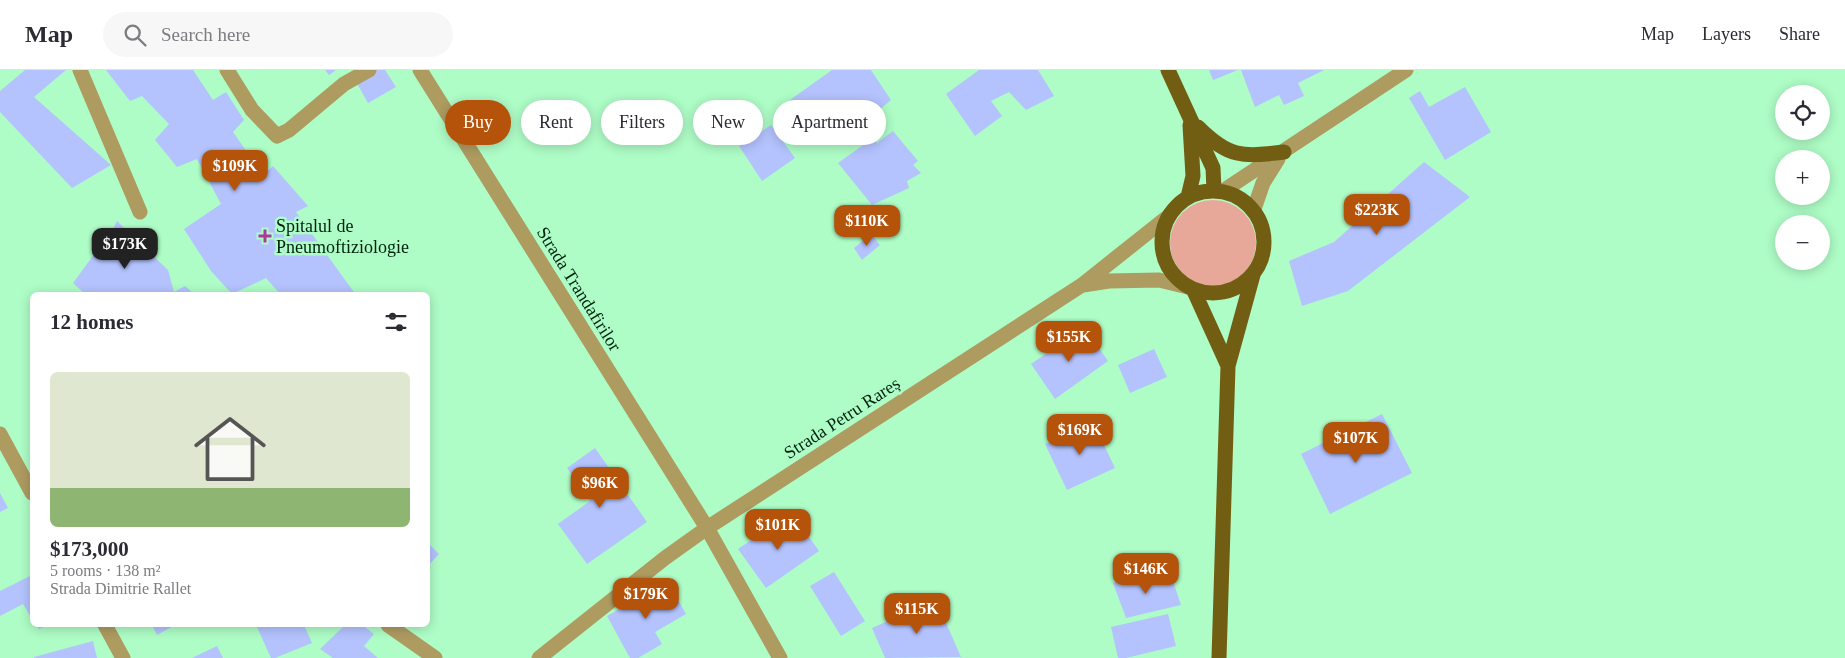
<!DOCTYPE html>
<meta charset="utf-8">
<style>
body{margin:0;font-family:"Times New Roman",serif;background:#f7f7f7;color:#2b2b33;height:100vh;display:flex;flex-direction:column;font-size:19px;white-space:nowrap}
*{box-sizing:border-box;margin:0}
p{font-size:16px;color:#7c7c81}
.icon{flex:none;width:28px;height:28px;fill:none;stroke:currentColor;stroke-width:2;stroke-linecap:round;stroke-linejoin:round}
.map{position:relative;flex:1;overflow:hidden}
.sheet{position:absolute;left:30px;top:222px;width:400px;height:335px;display:flex;flex-direction:column;background:#fff;border-radius:8px;box-shadow:0 2px 12px #0003}
.sheet>*{flex:none}
.top-card{position:absolute;left:445px;top:30px;width:475px;height:45px;display:flex;gap:10px}
.buttons{position:absolute;left:1775px;top:15px;display:grid;gap:10px}
.buttons a{display:grid;place-items:center;width:55px;height:55px;border-radius:50%;background:#fff;box-shadow:0 2px 12px #0003;font-size:25px}
.price{position:absolute;translate:-50% -42px;padding:0 11px;border-radius:10px;background:#b45309;color:#fff;font-size:16px;line-height:32px;filter:drop-shadow(0 1px 2px #0008)}
.price::after{content:'';position:absolute;left:50%;top:30px;width:15px;height:11px;margin-left:-8px;background:inherit;clip-path:polygon(0 0,100% 0,50% 100%)}
.price.current{background:#222;color:#fff}
ul{padding:0;list-style:none}
li{display:grid;align-content:center;gap:10px;height:265px;padding:0 20px}
li span{display:grid;place-items:center;height:155px;border-radius:8px;color:#555}
li>.icon{margin-inline-start:auto}
span .icon{width:90px;height:90px;fill:#fffc;stroke-width:1}
li b{font-size:21px}
h2{display:flex;justify-content:space-between;align-items:center;height:60px;padding:0 20px;font-size:21px}
.tag{padding:0 18px;border-radius:22px;background:#fff;box-shadow:0 2px 12px #0003;font-size:18px;line-height:45px}
.tag.current{background:#b45309;color:#fff}
header{display:flex;align-items:center;gap:30px;box-sizing:border-box;height:70px;padding:0 25px;background:#fff;border-bottom:1px solid #e1e1e2}
header strong{font-size:24px}
nav{display:flex;gap:28px;margin-inline-start:auto;font-size:18px}
.search{width:350px;height:45px;background:#f7f7f7;display:flex;align-items:center;gap:12px;box-sizing:border-box;padding:0 18px;border-radius:28px;color:#7c7c81;font-size:19px}
.map>svg:first-child{display:block}
</style>
<header>
<strong>Map</strong>
<div class="search"><svg class="icon" aria-label="search" viewBox="0 0 24 24"><circle cx="10" cy="10" r="6"/><path d="M15 15l6 6"/></svg>Search here</div>
<nav><a>Map</a><a>Layers</a><a>Share</a></nav>
</header>
<div class="map">
<svg width="1845" height="588" viewBox="0 0 1845 588">
<rect width="100%" height="100%" fill="#aefcc6"/>
<path fill="#e8a899" d="M1170 173a43 43 0 1 1 86 0a43 43 0 1 1-86 0Z"/>
<path fill="#b4c3fe" d="M25,0H66L34,27L111,95L72,118L0,42V21Z
M106,0H193L213,30L226,22L244,50L233,62L263,105L273,96L308,136L296,142L356,225H281L266,208L232,224L211,201L184,159L221,134L197,89L177,97L155,70L169,54L142,26L130,31Z
M325,0H336L329,5Z
M372,0H385L396,17L368,33L355,10Z
M832,0H871L891,30L839,74L824,66L812,64L790,30Z
M979,0H1038L1054,26L1026,40L1009,22L991,31L1002,46L975,66L946,24Z
M1209,0H1238L1213,10Z
M1241,0H1324L1298,13L1304,26L1284,35L1279,25L1255,37Z
M1465,17L1491,62L1445,90L1409,28L1420,21L1429,37Z
M771,55L795,88L762,111L739,76Z
M893,61L918,91L913,95L921,103L907,111L909,118L872,135L838,93L873,68L877,73Z
M1424,92L1470,127L1348,221L1302,236L1289,191L1334,172Z
M117,151L168,200L174,222L185,216L195,225H86L73,213L114,157Z
M871,164L880,175L862,190L854,178Z
M1084,257L1108,291L1055,329L1031,294Z
M1154,279L1167,307L1130,323L1118,295Z
M1382,344L1412,403L1330,444L1301,384Z
M1093,352L1115,398L1067,420L1045,374Z
M595,378L647,452L587,494L558,454L590,431L567,398Z
M0,423L8,438L0,442Z
M785,447L791,455L797,450L819,481L766,518L738,479Z
M428,473L439,484L428,496Z
M834,502L865,551L841,566L810,516Z
M1140,503L1144,515L1171,505L1181,535L1126,548L1113,513Z
M32,505V549L23,534L0,546V521Z
M668,512L686,544L655,562L662,574L638,588H630L607,546Z
M936,530L961,587L885,588L872,558Z
M1168,544L1176,576L1126,588H1118L1111,557Z
M36,555H47L39,559Z
M152,555H175L157,565Z
M261,555H304L312,573L275,588H271L257,557Z
M345,555H362L374,564L364,576L378,588H333L320,579Z
M93,571L97,588H34V587Z
M217,576L223,588H192Z"/>
<g fill="none" stroke-linecap="round" stroke-linejoin="round">
<path stroke="#ad9b60" stroke-width="15" d="M80,0L140,142
M227,0L252,40L277,66L289,60L344,14L369,0
M420,0L707,458L780,588
M1223,121L1406,0
M1254,139L1263,113L1278,89
M1083,215L1109,211L1159,210L1188,217
M0,364L32,423
M105,555L123,588
M388,555L435,588
M539,588L665,488L707,458L1082,215L1170,145"/>
<path stroke="#715e12" stroke-width="15" d="M1168,0L1213,98L1214,120
M1198,57C1229,88 1242,87 1284,82
M1162 172a51 51 0 1 1 102 0a51 51 0 1 1-102 0Z
M1188,127L1193,106L1190,55
M1193,219L1228,296
M1219,588L1228,296L1253,205"/>
</g>
<path fill="#a83a99" stroke="#aefcc6" stroke-width="2" d="M262.5 158.5h5v5h5v5h-5v5h-5v-5h-5v-5h5z"/>
<g text-anchor="middle" dominant-baseline="central" stroke-width="5" stroke-linejoin="round" paint-order="stroke">
<g font-size="18" fill="#01210e" stroke="#aefcc6" text-anchor="start">
<text x="276" y="156">Spitalul de<tspan x="276" dy="21">Pneumoftiziologie</tspan></text>
</g>
<g font-size="18" fill="#01210e" stroke="#aefcc6">
<text transform="translate(579 219) rotate(58)">Strada Trandafirilor</text>
<text transform="translate(842 348) rotate(-33)">Strada Petru Rareș</text>
</g>
</g>
</svg>
<div class="buttons">
<a><svg class="icon" aria-label="locate" viewBox="0 0 24 24"><circle cx="12" cy="12" r="6"/><path d="M12 2v4M12 18v4M2 12h4M18 12h4"/></svg></a>
<a>+</a>
<a>−</a>
</div>
<b class="price" style="left:235px;top:122px">$109K</b>
<b class="price" style="left:1377px;top:166px">$223K</b>
<b class="price" style="left:867px;top:177px">$110K</b>
<b class="price current" style="left:125px;top:200px">$173K</b>
<b class="price" style="left:1069px;top:293px">$155K</b>
<b class="price" style="left:1080px;top:386px">$169K</b>
<b class="price" style="left:1356px;top:394px">$107K</b>
<b class="price" style="left:600px;top:439px">$96K</b>
<b class="price" style="left:778px;top:481px">$101K</b>
<b class="price" style="left:1146px;top:525px">$146K</b>
<b class="price" style="left:646px;top:550px">$179K</b>
<b class="price" style="left:917px;top:565px">$115K</b>
<div class="top-card">
<a class="tag current">Buy</a>
<a class="tag">Rent</a>
<a class="tag">Filters</a>
<a class="tag">New</a>
<a class="tag">Apartment</a>
</div>
<section class="sheet">
<h2>12 homes<svg class="icon" aria-label="filters" viewBox="0 0 24 24"><path d="M4 7h16M4 17h16"/><circle cx="9" cy="7" r="2"/><circle cx="15" cy="17" r="2"/></svg></h2>
<ul>
<li><span style="background:linear-gradient(#dfe7d0 75%,#8fb573 0)"><svg class="icon" aria-label="home" viewBox="0 0 24 24"><path d="M3 11l9-7 9 7M6 9v11h12V9"/></svg></span><div><b>$173,000</b><p>5 rooms · 138 m²</p><p>Strada Dimitrie Rallet</p></div></li>
</ul>
</section>
</div>
